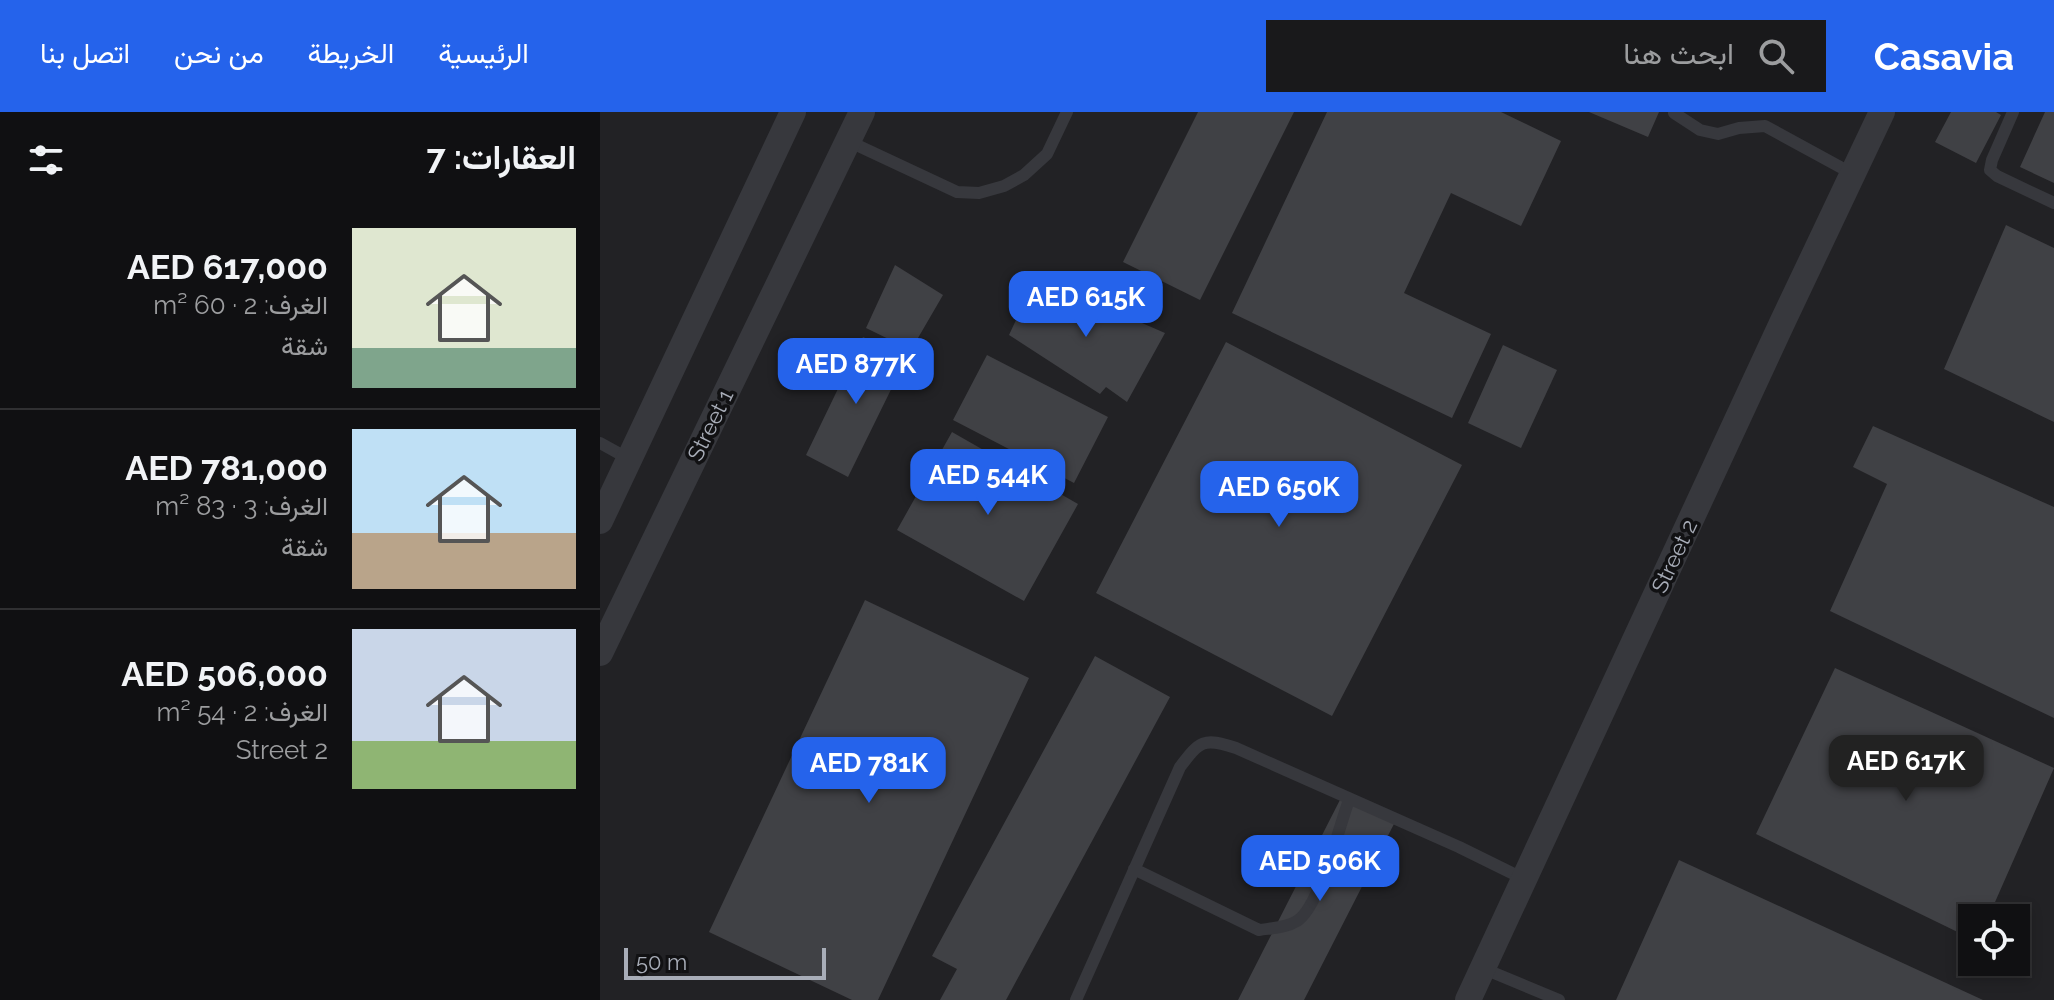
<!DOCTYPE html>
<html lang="ar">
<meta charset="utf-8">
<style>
body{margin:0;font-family:Raleway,Vazirmatn,sans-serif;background:#19191b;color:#f1f3f6;direction:rtl;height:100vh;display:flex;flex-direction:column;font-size:30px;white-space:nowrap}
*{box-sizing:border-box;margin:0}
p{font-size:26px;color:#9c9d9f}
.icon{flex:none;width:44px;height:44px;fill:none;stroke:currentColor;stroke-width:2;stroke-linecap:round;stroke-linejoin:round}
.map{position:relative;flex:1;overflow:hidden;direction:ltr}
.panel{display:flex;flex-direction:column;background:#101012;width:600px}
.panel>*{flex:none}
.controls{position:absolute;left:1358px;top:792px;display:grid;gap:16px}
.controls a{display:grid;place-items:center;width:72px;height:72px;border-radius:0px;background:#101012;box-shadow:0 4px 12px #0003,0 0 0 2px #303032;font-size:40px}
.scale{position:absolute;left:24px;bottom:20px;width:202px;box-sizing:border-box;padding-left:8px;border:4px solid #a8adb8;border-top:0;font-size:22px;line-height:28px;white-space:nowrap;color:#a8adb8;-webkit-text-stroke:6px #111113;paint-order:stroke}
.price{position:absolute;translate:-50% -68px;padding:0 18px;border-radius:16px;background:#2563eb;color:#fff;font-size:26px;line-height:52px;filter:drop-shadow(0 2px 4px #0008)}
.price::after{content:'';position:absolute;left:50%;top:48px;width:24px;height:18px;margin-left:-12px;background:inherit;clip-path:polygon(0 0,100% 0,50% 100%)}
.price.current{background:#222;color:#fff}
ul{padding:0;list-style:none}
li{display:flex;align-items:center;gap:24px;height:200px;padding:0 24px}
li+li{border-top:2px solid #303032}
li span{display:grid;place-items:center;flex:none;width:224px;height:160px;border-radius:0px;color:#555}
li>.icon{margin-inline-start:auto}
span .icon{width:96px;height:96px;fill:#fffc;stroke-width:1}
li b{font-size:34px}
h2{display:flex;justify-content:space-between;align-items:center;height:96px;padding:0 24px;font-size:34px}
header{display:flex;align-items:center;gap:48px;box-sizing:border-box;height:112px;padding:0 40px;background:#2563eb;color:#fff}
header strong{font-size:38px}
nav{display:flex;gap:44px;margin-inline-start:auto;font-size:28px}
.search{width:560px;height:72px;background:#19191b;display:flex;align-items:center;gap:20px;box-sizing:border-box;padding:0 28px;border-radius:0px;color:#9c9d9f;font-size:30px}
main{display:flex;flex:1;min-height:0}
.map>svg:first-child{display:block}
</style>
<header>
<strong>Casavia</strong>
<div class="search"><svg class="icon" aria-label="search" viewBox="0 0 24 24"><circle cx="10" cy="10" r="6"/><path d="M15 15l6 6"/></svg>ابحث هنا</div>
<nav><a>الرئيسية</a><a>الخريطة</a><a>من نحن</a><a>اتصل بنا</a></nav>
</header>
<main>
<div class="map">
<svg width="1454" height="888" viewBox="0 0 1454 888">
<rect width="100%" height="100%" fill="#161618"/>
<path fill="#222225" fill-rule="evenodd" d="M0,0H1454V888H0ZM1372,806H1416V850H1372Z"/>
<path fill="#404145" d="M598,0H694L600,188L523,150Z
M727,0H901L961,29L921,114L851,81L804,181L891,222L852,306L632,201Z
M989,0H1059L1048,25Z
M1351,0H1396L1401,3L1376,51L1335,30Z
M1445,0H1454V71L1420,55Z
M1406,113L1454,136V310L1344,257Z
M295,153L343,183L311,238L266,216Z
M436,165L565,221L527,290L506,275L500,282L409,223Z
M263,225L307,245L248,365L206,343Z
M626,230L862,353L732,604L496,481Z
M903,233L957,258L921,336L868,311Z
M387,243L508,305L474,371L353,308Z
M1273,314L1454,395V606L1230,499L1287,372L1253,355Z
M352,320L478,392L424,489L297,418Z
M265,488L429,566L278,888H252L109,820Z
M495,544L570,585L406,888H340L357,857L332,844Z
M1235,556L1454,656L1388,806H1372V827L1156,722Z
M744,680L796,708L704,888H638Z
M1079,748L1383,888H1016Z"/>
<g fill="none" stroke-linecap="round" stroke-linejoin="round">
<path stroke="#37383d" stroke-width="12" d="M1413,0L1392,48L1390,58L1397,64L1454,91
M1074,1L1100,18L1118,22L1139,16L1165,14L1253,62
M248,29L357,80L379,81L404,74L424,63L447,42L467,0
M0,331L29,347
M534,757L659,818C672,816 686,816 697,809C719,796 739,715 749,688
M882,856L959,888
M476,888L580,655C600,629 603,625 636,636L859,735L924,767"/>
<path stroke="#37383d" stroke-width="26" d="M0,409L193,0
M0,541L262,0
M868,888L1182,211L1282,0"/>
</g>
<g text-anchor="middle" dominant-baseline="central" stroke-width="7" stroke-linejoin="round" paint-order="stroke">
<g font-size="22" fill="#a8adb8" stroke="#111113">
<text transform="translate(110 313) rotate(-64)">Street 1</text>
<text transform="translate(1074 444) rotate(-65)">Street 2</text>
</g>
</g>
</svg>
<div class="controls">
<a><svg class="icon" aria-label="locate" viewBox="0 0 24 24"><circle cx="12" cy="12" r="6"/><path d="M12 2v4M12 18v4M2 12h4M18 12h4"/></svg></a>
</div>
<div class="scale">50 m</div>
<b class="price" style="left:486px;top:227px">AED 615K</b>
<b class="price" style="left:256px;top:294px">AED 877K</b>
<b class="price" style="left:388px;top:405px">AED 544K</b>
<b class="price" style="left:679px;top:417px">AED 650K</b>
<b class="price current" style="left:1306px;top:691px">AED 617K</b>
<b class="price" style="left:269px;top:693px">AED 781K</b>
<b class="price" style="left:720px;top:791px">AED 506K</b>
</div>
<section class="panel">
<h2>العقارات: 7<svg class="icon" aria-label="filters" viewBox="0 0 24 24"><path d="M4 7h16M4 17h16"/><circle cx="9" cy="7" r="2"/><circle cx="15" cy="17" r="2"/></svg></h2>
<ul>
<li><span style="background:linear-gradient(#dfe7d0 75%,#7fa58c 0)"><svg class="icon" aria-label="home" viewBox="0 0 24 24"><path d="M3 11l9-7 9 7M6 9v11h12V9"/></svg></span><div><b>AED 617,000</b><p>الغرف: 2 · 60 m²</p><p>شقة</p></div></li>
<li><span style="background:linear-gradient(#bfe0f5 65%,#b9a48a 0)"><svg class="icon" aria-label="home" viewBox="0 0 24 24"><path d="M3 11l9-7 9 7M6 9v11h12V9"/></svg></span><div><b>AED 781,000</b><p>الغرف: 3 · 83 m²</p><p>شقة</p></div></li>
<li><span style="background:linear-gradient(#c9d6e8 70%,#8fb573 0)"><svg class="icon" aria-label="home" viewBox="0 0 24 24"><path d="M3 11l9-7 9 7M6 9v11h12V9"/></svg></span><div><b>AED 506,000</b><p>الغرف: 2 · 54 m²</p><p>Street 2</p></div></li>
</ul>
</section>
</main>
